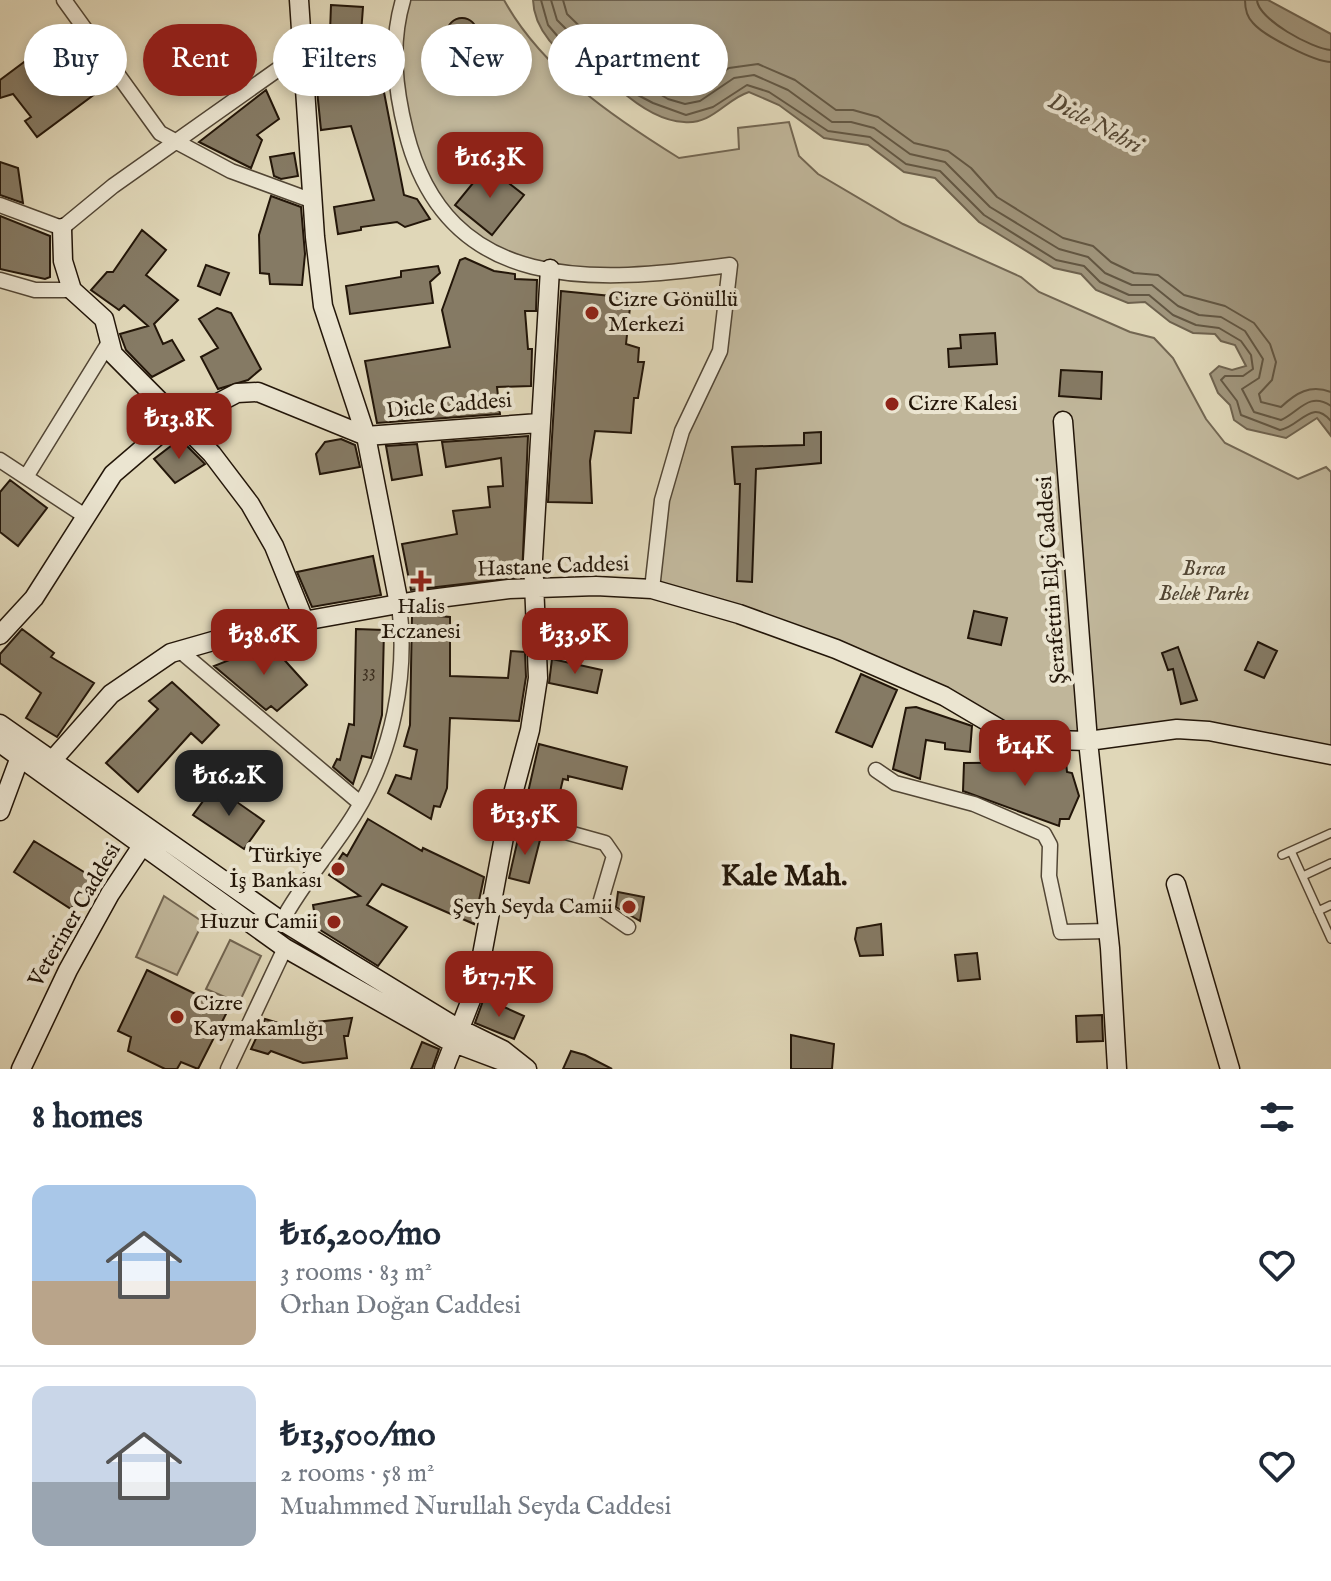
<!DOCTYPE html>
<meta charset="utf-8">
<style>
body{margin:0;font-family:"IM FELL English",serif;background:#f2f2f3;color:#1f2937;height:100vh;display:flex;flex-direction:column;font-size:30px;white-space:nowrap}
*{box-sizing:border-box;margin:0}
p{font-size:26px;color:#747a83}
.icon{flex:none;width:44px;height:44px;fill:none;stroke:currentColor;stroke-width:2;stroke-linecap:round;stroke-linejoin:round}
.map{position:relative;height:1069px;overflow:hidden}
.sheet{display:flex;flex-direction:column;background:#fff;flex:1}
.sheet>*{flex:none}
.hud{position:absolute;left:24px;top:24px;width:800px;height:72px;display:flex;gap:16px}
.price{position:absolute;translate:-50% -68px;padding:0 18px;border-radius:16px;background:#8f2418;color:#fff;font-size:26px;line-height:52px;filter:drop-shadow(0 2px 4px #0008)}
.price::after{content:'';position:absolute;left:50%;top:48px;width:24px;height:18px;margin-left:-12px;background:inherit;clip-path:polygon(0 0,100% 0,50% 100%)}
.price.current{background:#222;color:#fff}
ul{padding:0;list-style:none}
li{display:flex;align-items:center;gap:24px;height:200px;padding:0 32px}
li+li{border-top:2px solid #e0e1e3}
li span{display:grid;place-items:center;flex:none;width:224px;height:160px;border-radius:16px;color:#555}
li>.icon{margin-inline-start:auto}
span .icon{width:96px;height:96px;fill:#fffc;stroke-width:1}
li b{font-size:34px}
h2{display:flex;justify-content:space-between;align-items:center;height:96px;padding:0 32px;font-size:34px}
.tag{padding:0 28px;border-radius:36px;background:#fff;box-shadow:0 4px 12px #0003;font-size:28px;line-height:72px}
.tag.current{background:#8f2418;color:#fff}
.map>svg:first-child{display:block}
</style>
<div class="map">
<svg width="1331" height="1069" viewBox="0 0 1331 1069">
<rect width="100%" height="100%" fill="#e0d7b8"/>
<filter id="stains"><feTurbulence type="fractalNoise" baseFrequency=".0025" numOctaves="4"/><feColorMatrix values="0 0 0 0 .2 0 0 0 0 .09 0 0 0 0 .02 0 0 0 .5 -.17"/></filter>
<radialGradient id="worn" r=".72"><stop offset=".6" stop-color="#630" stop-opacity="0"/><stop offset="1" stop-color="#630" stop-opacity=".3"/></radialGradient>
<path fill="#c0b69a" stroke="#726652" stroke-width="2" d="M403,0H504C542,69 613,117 679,158L739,149L738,128L789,122L799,156L818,174L903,224L1021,277L1039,292L1130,332L1154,338L1173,358L1206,419L1225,443L1298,479L1326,467L1331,472V755L1209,731L1042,743L944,696L652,589L662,500L720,351L730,266L677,272L550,269L475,244L421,178L394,60Z
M164,896L203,922L177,975L136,957Z
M230,940L261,956L239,1003L206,989Z"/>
<path fill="#a0957c" stroke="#6e624e" stroke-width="2" d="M533,0H1268L1331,34V436L1317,418L1286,438L1247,429L1234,420L1230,405L1218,393L1210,374L1219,366L1232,370L1246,366L1235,345L1221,341L1215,334L1193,333L1170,322L1145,302L1128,303L1096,290L1081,274L1054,268L979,222L935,178L904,172L868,145L824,138L779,105L749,92C726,99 712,125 684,122C659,121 636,104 619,89C613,84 603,83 596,79C568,62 534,35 533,0Z"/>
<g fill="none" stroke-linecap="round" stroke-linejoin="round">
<path stroke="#625642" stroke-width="2" d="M541,0L548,25L565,45L584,62L622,81L632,92L653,103L686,115L713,107L747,85L769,92L828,131L870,137L906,164L940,171L984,215L1056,260L1084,266L1100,282L1129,295H1149L1173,315L1196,325L1219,328L1241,341L1251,355L1253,369L1243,376H1225L1221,380L1237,401L1241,415L1280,430C1301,426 1311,398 1331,421
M551,0L557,20L590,53L668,99L685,104L700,101L734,78L754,75L788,90L832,122H851L874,128L910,154L945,162L990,207L1059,249L1088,257L1105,273L1132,285H1152L1178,306L1199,315L1221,317L1245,331L1263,359L1259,378L1242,389L1254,412L1281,420C1299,412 1309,391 1331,406
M563,0L567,14L597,43L673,88L685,92L697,90L729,68L758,64L795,80L836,110H853L878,117L914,143L948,151L971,168L997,197L1063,238L1093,246L1111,262L1134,273L1158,275L1184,295L1225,306L1254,323L1270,344L1276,362L1272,380L1259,394L1261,402L1281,407C1296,393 1310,384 1331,392
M1245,0C1245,9 1247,17 1253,23C1264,36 1315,62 1331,62
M1257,0C1258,19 1312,49 1331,50"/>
</g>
<path fill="#857a64" stroke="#231609" stroke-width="2" d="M331,5L363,7L361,34L330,32Z
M447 33a15 15 0 1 1 30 0a15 15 0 1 1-30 0Z
M71,27L111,82L37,137L25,121L31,117L13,94L0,98V80Z
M361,52L366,85L382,82L404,195L417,199L430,219L405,227L397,222L361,227V230L338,234L334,207L374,200L351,126L321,130L317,90L335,87L329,56Z
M266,90L279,119L257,135L262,140L251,168L199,142Z
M294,153L298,176L281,179L274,176L270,157Z
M0,162L18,168L23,203L0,195Z
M487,166L524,195L492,235L455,205Z
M271,196L301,207L305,254L302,285L270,284L269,274L260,273L259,235Z
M0,216L50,236V277L45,279L0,269Z
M142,230L166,250L146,275L178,300L154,324L163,344L172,340L184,360L152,377L126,350L120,334L148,326L124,305L119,310L91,290L107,272H113Z
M465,258L494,271L515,274V279L537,280L536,311H525L528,349H532L531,386L497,387L500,414L377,423L365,361L450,347L442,310L460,260Z
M206,265L229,273L220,295L198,286Z
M438,266L440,273L430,282L433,303L350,314L346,286L401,277V271Z
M561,291L631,298L626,344L639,348L638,362H644L638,398H634L631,433L595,431L590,461L592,503L548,502Z
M217,308L231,313L261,369L248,380L218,389L201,357L218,348L199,319Z
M995,333L997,364L949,367L948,349L961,348L960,335Z
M1061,370L1102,372L1101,399L1059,396Z
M821,432V463L756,469L752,582L737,581L740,484H735L732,447L804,445V433Z
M528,436L522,577L411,590L402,544L457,534L453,511L490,507L488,487L503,486L501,458L446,467L442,442Z
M180,439L205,464L175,483L154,459Z
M341,439L355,445L360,467L320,474L316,454L325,442Z
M417,444L422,475L392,480L386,446Z
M10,480L47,508L18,546L0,532V492Z
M373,556L381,595L312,607L297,572Z
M974,611L1007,618L1001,645L968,638Z
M412,614L450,617V676L508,678L511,651L525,652L526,677L519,721L450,718L447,788L440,807L434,806L431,819L388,793L396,775L411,779L417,750L404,746L410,725Z
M22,629L54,653L51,657L94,683L57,737L26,718L41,693L0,663V654Z
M356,629L384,630L382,715L371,758L362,756L353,784L333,767L337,759L340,760L349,724L354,725Z
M1258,642L1277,651L1264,678L1245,670Z
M270,644L307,685L277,711L271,706L266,710L214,666Z
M1178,647L1197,700L1181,704L1173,669L1168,670L1162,653Z
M552,659L602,670L597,693L549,683Z
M861,674L897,690L872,747L836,732Z
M172,682L219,725L202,743L191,733L138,792L106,763L158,709L149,701Z
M916,707L972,726L970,752L945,749V743L926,740L920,779L893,769L906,708Z
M539,744L627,767L622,789L568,776V780L563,779L554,818L524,810Z
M1066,762L1067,772L1072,773L1079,796L1069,819H1060L1059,826L963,791L964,763Z
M214,786L264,821L244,849L193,815Z
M368,819L422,851L423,848L484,877L474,924L382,884L367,905L407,927L378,966L317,928L313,905L360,896L329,875L343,853L347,856Z
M520,830L541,836L529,883L509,878Z
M34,841L92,877L71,909L14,872Z
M618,892L644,897L640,921L616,907Z
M881,924L883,955L860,956L855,939L857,928Z
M977,953L980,979L958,981L955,955Z
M147,970L228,1010L198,1069L181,1062L177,1069H165L128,1051L131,1037L118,1031Z
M484,998L524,1016L514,1039L475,1023Z
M1102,1015L1103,1041L1077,1042L1076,1016Z
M352,1018L348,1036H344L347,1058L303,1063L271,1051L268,1054L251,1049L265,1019L299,1029V1024Z
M791,1035L834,1044L832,1069H791Z
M422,1042L439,1049L432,1069H411Z
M571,1051L585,1055L612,1069H563Z"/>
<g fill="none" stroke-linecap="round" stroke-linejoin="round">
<defs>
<path id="lane" d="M1291,851L1331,939
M1282,855L1331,833
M1303,876L1331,863
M1318,911L1331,905"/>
<path id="street" d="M64,0L160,133L231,171L313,201
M403,0C390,44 395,88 406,132C447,296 595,283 730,265L720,351L682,431L662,500L652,589
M0,205L62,228L113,186L301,53
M0,280L35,290H72
M0,460L85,516
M26,477L110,341
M179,650L360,803
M876,770L895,783L974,804L1044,834L1050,845L1049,876L1061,932L1108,931
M508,816L605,843L614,856L599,907L628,927
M282,921C302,883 331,852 354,815C393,753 408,675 399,604
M228,1069L285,948"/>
<path id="secondary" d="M299,0L315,237L323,306L366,436L399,604
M62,228L63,261L72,290L104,319L113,354L212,454L250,504L274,546L304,620
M1063,421L1088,741L1110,948L1117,1069
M0,635L34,598L113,474L162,432L237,393L258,392L366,436L539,423
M0,724L277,918L454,1026L503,1050L527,1069
M0,743L285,948L449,1041L510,1064
M42,772L111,694L171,653L248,631L415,601L509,589L596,586L652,589L739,614L836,649L944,696L1017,739L1088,741L1177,729L1209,731L1331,755
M0,811L20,757
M1176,884L1230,1069
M21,1069L68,970L110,894L148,837
M444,1069L476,987L510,805L530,730L538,678L533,559L550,269"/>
</defs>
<use href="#lane" stroke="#524635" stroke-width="10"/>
<use href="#street" stroke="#524635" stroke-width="17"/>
<use href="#secondary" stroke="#231609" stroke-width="21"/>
<use href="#lane" stroke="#ebe5d1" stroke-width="7"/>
<use href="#street" stroke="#ebe5d1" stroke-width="14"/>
<use href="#secondary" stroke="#ebe5d1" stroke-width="18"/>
</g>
<g fill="#8f2418" stroke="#ebe5d1" stroke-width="3">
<circle cx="592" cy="313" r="8"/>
<circle cx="892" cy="404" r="8"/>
<path d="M417 569h8v8h8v8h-8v8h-8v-8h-8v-8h8z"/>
<circle cx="338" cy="869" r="8"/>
<circle cx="629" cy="907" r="8"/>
<circle cx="334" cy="922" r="8"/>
<circle cx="177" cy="1017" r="8"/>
</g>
<g text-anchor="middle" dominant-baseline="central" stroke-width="8" stroke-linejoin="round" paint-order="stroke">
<g font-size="18" fill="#3c2f20">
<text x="369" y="672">33</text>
</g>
<g font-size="22" fill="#231609" stroke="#ebe5d1" text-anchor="start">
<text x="608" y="300">Cizre Gönüllü<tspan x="608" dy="25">Merkezi</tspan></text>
<text x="908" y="404">Cizre Kalesi</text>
<text x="421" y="607" text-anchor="middle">Halis<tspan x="421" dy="25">Eczanesi</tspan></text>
<text x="322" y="856" text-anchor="end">Türkiye<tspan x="322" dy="25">İş Bankası</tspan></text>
<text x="613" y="907" text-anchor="end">Şeyh Seyda Camii</text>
<text x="318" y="922" text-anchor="end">Huzur Camii</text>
<text x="193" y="1004">Cizre<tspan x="193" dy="25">Kaymakamlığı</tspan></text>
</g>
<g font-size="22" fill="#231609" stroke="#ebe5d1">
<text transform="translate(449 406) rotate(-5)">Dicle Caddesi</text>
<text transform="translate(553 567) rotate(-2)">Hastane Caddesi</text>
<text transform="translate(1052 580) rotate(-94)">Şerafettin Elçi Caddesi</text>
<text transform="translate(75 915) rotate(-60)">Veteriner Caddesi</text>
</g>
<g font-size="22" font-style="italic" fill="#524634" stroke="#ebe5d1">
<text x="1204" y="569">Bırca<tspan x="1204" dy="25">Belek Parkı</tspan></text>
</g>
<g font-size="24" font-style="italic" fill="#554937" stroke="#ebe5d1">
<text transform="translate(1095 124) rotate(28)">Dicle Nehri</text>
</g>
<g font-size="30" font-weight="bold" fill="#231609" stroke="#ebe5d1">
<text x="784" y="877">Kale Mah.</text>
</g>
</g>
<rect width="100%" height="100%" filter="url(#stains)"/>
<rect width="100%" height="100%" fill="url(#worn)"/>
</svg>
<b class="price" style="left:490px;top:200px">₺16.3K</b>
<b class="price" style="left:179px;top:461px">₺13.8K</b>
<b class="price" style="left:575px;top:676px">₺33.9K</b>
<b class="price" style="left:264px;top:677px">₺38.6K</b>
<b class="price" style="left:1025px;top:788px">₺14K</b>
<b class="price current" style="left:229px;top:818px">₺16.2K</b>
<b class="price" style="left:525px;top:857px">₺13.5K</b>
<b class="price" style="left:499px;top:1019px">₺17.7K</b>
<div class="hud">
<a class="tag">Buy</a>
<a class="tag current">Rent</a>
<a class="tag">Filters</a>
<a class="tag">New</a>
<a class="tag">Apartment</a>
</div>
</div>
<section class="sheet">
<h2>8 homes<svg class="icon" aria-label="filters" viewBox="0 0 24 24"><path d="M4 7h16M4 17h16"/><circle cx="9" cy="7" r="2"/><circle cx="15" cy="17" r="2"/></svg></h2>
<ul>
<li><span style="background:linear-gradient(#a9c7e8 60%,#b9a48a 0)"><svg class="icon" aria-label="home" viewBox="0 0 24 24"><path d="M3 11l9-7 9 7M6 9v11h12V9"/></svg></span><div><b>₺16,200/mo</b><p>3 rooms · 83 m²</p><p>Orhan Doğan Caddesi</p></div><svg class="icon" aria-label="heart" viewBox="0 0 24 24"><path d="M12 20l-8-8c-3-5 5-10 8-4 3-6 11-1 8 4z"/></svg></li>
<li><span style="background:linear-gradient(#c9d6e8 60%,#9aa5b1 0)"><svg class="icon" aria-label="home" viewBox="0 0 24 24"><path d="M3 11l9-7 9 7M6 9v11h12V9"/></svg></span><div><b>₺13,500/mo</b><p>2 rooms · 58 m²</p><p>Muahmmed Nurullah Seyda Caddesi</p></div><svg class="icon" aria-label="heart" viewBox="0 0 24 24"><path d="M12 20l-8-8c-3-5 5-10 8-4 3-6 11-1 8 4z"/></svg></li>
</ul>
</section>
